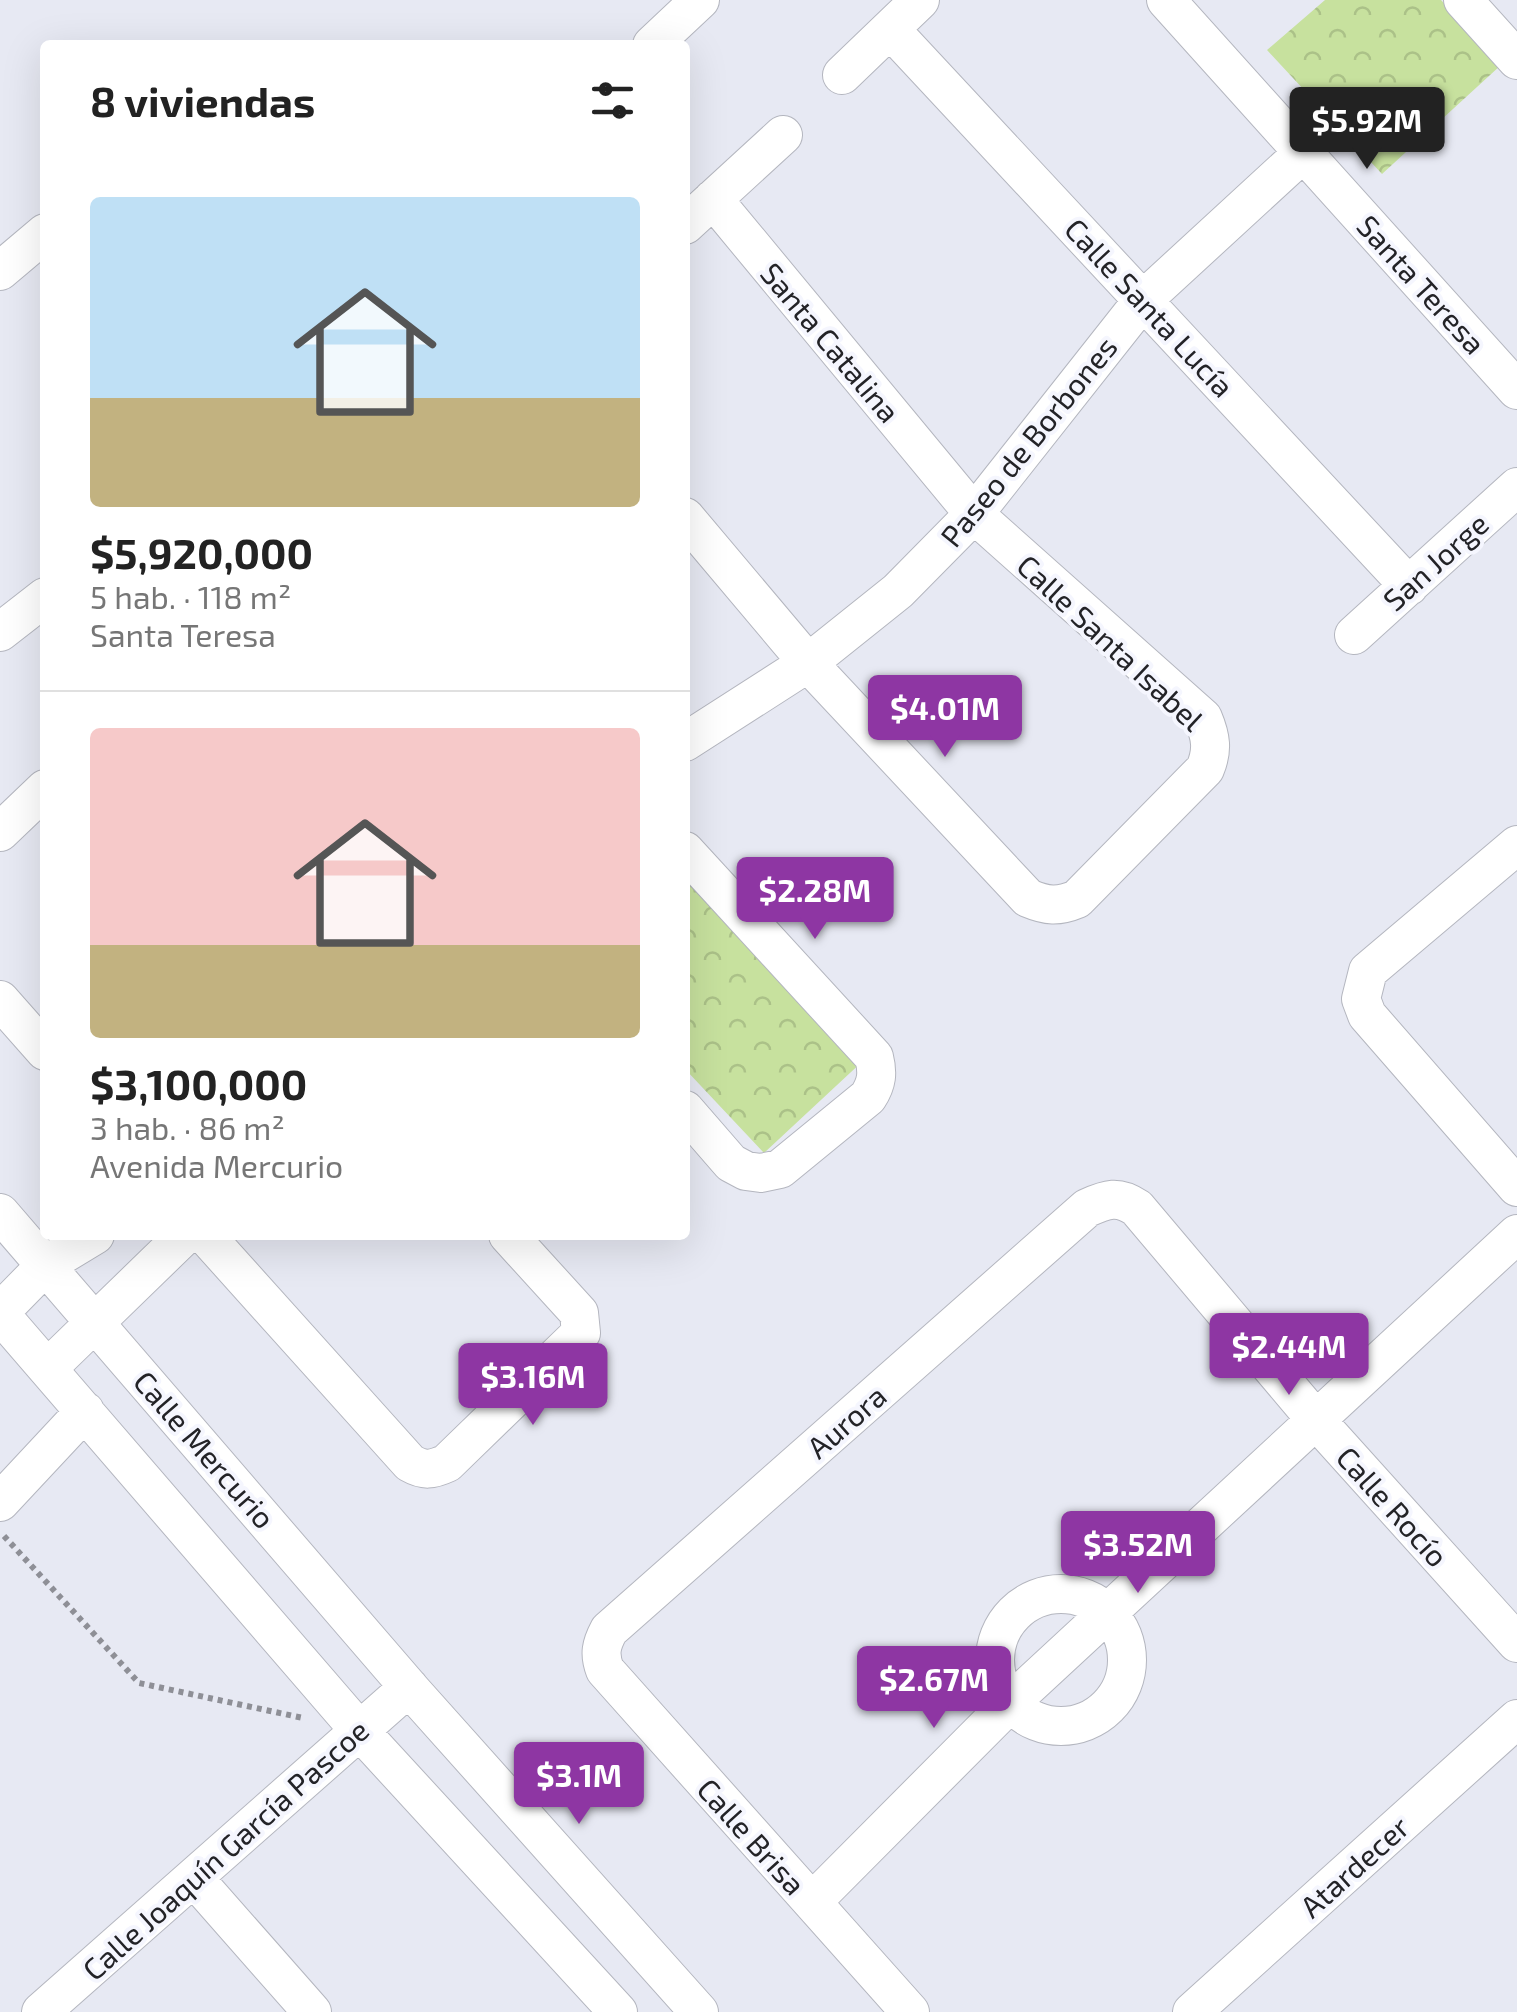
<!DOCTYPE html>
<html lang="es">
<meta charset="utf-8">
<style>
body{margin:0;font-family:"Exo 2",sans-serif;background:#f6f6f6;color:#222;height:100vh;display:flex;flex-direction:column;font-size:38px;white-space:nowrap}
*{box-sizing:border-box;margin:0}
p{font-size:32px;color:#767676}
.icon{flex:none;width:55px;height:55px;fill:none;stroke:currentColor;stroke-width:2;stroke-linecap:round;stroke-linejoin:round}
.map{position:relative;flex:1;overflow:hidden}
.side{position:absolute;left:40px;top:40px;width:650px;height:1200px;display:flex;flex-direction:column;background:#fff;border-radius:10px;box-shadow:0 10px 40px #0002}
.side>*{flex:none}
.price{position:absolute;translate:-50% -85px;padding:0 22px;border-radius:10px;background:#8e36a3;color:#fff;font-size:32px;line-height:65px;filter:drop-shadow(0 2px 5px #0008)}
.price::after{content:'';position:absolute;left:50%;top:60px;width:30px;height:22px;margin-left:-15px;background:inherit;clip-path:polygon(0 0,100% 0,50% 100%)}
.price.active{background:#222;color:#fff}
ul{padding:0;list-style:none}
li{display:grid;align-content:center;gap:20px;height:530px;padding:0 50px}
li+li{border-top:2px solid #e0e0e0}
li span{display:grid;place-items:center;height:310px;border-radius:10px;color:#555}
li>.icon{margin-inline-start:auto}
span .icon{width:180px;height:180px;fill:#fffc;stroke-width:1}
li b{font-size:42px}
h2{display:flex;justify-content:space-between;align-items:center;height:120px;padding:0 50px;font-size:42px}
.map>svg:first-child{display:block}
</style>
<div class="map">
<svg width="1517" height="2012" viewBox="0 0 1517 2012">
<defs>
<pattern id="park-crowns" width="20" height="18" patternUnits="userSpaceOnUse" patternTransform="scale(2.5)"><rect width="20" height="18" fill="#c7e19e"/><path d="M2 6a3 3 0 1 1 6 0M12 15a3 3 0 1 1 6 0" fill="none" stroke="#abc188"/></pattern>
</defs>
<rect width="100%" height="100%" fill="#e7e9f3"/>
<path fill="url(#park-crowns)" d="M1325,0H1441L1501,65L1382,174L1267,50Z
M685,867L865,1059L764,1153L685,1069Z"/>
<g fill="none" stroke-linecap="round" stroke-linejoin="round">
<defs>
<path id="minor" d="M1166,0L1517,390
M1463,0L1517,60
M890,29L1409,586
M652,45L700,0
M842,75L920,0
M685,225L783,135
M0,271L45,233
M685,517L808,663L1028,898C1047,906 1058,907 1077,899L1205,769C1213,750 1211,737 1203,718L974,514L713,199
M0,632L45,597
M1354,635L1517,487
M685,742L808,663L898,591L974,514L1143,300L1304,152
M0,832L45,789
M1517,845L1368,971L1361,999L1367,1015L1517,1187
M685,851L874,1057C878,1073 877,1083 868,1097L780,1169L761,1173L746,1171L731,1163L685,1110
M0,1000L45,1051
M0,1213L413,1692L699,2012
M205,1235L410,1463C424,1471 432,1470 447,1463L581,1333L579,1313L508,1235
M0,1312L47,1264L95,1235
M0,1314L359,1730L618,2012
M48,1368L185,1235
M0,1502L85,1411
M995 1660a66 66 0 1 1 132 0a66 66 0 1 1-132 0Z
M194,1878L312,2012
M812,1902L1010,1703L1517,1234
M41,2012L409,1687
M910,2012L605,1670C599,1654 601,1645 609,1630L1087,1208C1107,1199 1118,1195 1137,1208L1316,1420L1517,1643
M1192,2012L1517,1719"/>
</defs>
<use href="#minor" stroke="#b4b6bf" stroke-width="40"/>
<path stroke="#8e8f96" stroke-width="6" stroke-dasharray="5 5" stroke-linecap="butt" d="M4,1536L139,1683L303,1718"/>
<use href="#minor" stroke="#fff" stroke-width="38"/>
</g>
<g text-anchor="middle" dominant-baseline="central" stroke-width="8" stroke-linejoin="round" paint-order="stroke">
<g font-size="30" fill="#232327" stroke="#f5f6fe">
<text transform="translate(1422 284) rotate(48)">Santa Teresa</text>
<text transform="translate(1150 307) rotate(47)">Calle Santa Lucía</text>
<text transform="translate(831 342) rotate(50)">Santa Catalina</text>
<text transform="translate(1028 441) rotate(-51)">Paseo de Borbones</text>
<text transform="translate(1435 561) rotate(-42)">San Jorge</text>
<text transform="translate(1111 642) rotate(43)">Calle Santa Isabel</text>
<text transform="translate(846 1421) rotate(-41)">Aurora</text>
<text transform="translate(205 1449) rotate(49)">Calle Mercurio</text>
<text transform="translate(1393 1506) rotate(48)">Calle Rocío</text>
<text transform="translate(752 1836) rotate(48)">Calle Brisa</text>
<text transform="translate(225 1849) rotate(-42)">Calle Joaquín García Pascoe</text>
<text transform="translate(1354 1866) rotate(-42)">Atardecer</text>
</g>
</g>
</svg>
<b class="price active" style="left:1367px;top:172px">$5.92M</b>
<b class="price" style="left:945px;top:760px">$4.01M</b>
<b class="price" style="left:815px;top:942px">$2.28M</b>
<b class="price" style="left:1289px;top:1398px">$2.44M</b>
<b class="price" style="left:533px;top:1428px">$3.16M</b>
<b class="price" style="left:1138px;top:1596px">$3.52M</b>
<b class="price" style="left:934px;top:1731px">$2.67M</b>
<b class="price" style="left:579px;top:1827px">$3.1M</b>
<section class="side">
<h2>8 viviendas<svg class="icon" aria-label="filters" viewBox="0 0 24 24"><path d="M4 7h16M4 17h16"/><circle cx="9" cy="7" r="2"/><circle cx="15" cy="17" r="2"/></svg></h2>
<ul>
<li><span style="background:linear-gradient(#bfe0f5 65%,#c2b280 0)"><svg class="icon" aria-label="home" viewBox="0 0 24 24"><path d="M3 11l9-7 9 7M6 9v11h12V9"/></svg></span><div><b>$5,920,000</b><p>5 hab. · 118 m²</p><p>Santa Teresa</p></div></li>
<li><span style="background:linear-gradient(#f6c9c9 70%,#c2b280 0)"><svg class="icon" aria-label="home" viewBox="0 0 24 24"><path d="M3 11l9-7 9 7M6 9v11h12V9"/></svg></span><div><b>$3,100,000</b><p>3 hab. · 86 m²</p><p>Avenida Mercurio</p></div></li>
</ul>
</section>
</div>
